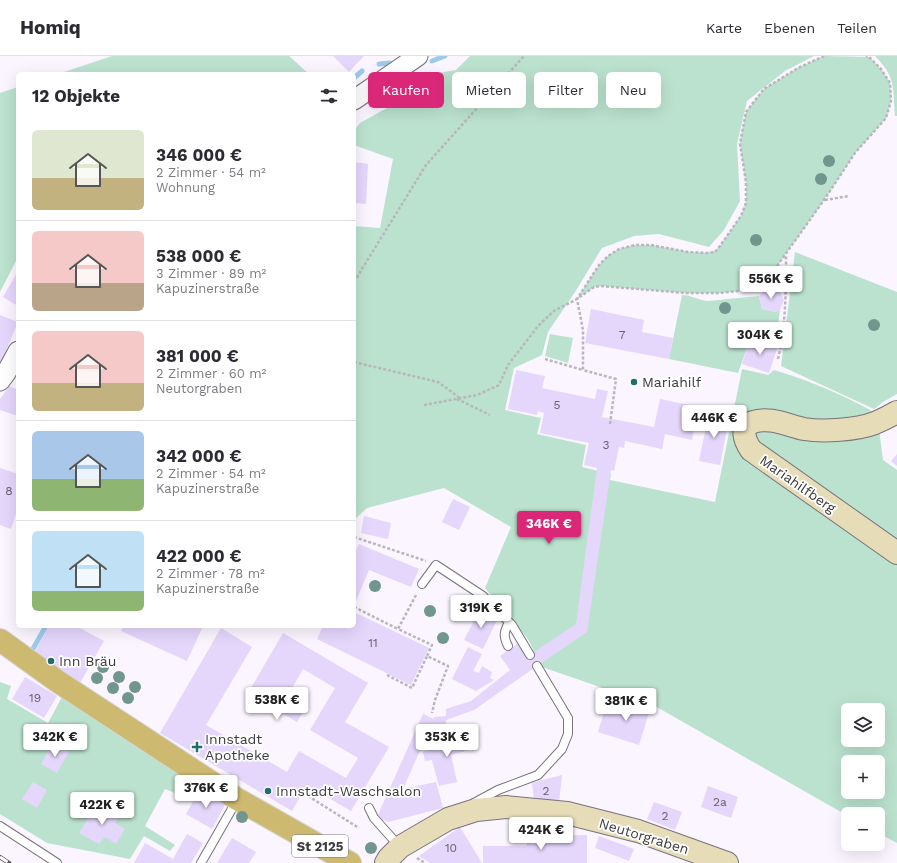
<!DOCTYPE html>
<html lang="de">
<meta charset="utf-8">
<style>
body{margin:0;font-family:"Work Sans",sans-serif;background:#f7f7f7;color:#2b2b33;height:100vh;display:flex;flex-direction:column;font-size:15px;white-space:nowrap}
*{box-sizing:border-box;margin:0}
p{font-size:13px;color:#7c7c81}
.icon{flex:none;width:22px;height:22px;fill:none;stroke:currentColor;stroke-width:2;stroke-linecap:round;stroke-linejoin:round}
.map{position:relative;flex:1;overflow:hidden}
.sheet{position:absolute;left:16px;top:16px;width:340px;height:556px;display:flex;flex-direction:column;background:#fff;border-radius:6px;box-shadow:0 4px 16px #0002}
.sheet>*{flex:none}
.top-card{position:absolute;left:368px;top:16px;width:380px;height:36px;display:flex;gap:8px}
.fabs{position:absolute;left:841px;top:647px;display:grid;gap:8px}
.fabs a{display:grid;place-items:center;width:44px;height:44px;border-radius:6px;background:#fff;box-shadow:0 4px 16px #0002;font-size:20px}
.price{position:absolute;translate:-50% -34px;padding:0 9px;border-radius:4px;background:#fff;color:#222;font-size:13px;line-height:26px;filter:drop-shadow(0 1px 2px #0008)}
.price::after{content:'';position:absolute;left:50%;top:24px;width:12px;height:9px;margin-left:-6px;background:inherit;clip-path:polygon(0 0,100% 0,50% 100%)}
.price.on{background:#db2777;color:#fff}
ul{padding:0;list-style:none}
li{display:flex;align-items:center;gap:12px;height:100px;padding:0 16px}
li+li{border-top:1px solid #e1e1e2}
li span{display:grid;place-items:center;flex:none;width:112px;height:80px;border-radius:6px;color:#555}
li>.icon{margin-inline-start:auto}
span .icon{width:48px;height:48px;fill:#fffc;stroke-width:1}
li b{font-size:17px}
h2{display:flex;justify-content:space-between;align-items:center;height:48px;padding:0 16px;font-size:17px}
.pill{padding:0 14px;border-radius:6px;background:#fff;box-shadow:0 4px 16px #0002;font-size:14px;line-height:36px}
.pill.on{background:#db2777;color:#fff}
header{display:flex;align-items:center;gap:24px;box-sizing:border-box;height:56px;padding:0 20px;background:#fff;border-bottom:1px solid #e1e1e2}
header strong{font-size:19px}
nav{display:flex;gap:22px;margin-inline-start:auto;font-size:14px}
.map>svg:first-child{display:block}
</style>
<header>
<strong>Homiq</strong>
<nav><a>Karte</a><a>Ebenen</a><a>Teilen</a></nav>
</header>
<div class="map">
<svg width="897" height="807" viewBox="0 0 897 807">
<rect width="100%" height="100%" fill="#faf5fe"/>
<path fill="#bbe2cf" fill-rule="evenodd" d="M112,0H289L309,18H58Z
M470,0H814L785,15L747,45L737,88L740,145L724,174L709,191L659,178L634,180L602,192L575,236L548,276L542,299L514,312L505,354L541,362L537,378L586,389L582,411L611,418L610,424L715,446L742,313L768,319L774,314C810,325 845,339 877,358L883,404L897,414V787L878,777V758H848V760L655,650L542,611L528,583L485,532L511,471L444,432L367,452L354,464V170L380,172L393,103L354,89V75L360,67L412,38L414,21L456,14ZM848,654H878V684H848ZM848,706H878V736H848Z
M824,0L869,1L881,13L890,27L891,45L886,62L855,97L824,144L772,217L759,227L739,235L718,237H686L601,230L594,231L577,243L599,209L608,200L619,193L635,189H651L688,196L707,197L715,195L720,190L741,160L746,147V126L740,88L746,56L764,33L798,12Z
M875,0H897V60H895C893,32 896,21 875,0Z
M18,31V201L0,236V37Z
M795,196L897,236V338L883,346L874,353L781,310Z
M682,239C691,239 698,244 708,245L759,240L762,253L775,256L780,254L775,292L750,284L738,317L669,303Z
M550,278L573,282L568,307L545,300Z
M0,626L11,630L7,643L48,667L63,639L197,728L190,743L165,733L145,770L175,789L170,795L144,780L130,803L47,787L0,758Z"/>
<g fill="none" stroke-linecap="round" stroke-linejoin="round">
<path stroke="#9ecaeb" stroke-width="5" d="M432,5L445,0
M379,8L390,7
M354,22L362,15
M30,598L46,570"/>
</g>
<path fill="#e5d6fc" d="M333,0H364L349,16Z
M354,106L368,108L366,148L354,147Z
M18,215V250L3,241Z
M767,232L779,234L784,244L780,254L775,256L762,253L759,240Z
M591,253L644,264L642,276L673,282L669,303L585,287Z
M0,259L18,266L0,309Z
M750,284L777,293L769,317L742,308Z
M516,314L545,320L542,332L595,343L597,333L608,335L602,361L654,371L660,343L698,351L692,384L665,378L662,393L625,385L624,392L619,391L614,415L611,414L587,576L537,610L474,654L446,664V671L430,672L403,733L436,726L443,752L388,766L377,761L423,658L434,663V661L446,660V653L471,645L510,614L500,600L518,587L528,600L576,568L597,412L584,409L589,387L540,377L544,357L538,355L537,359L508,353Z
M9,330L18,334V360L0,354V343Z
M709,357L729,362L720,409L699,405Z
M897,398V410L891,405Z
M0,412L18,418V452L11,473L0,469Z
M453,443L470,451L459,474L442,466Z
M364,460L391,467L388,483L361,477Z
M359,488L419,513L411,531L369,514L356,545L354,544V493L356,494Z
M480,553L498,562L483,593L464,584Z
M354,556L429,592L411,629L317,583L323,570H354Z
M49,570H76L104,585L80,627L32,601Z
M123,570H203L187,605L121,575Z
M221,572L252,591L206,669L287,716L299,695L346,722L358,702L310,674L335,632L303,613L291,634L309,645L297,666L248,637L283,577L368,627L345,666L389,691L351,755L307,729L292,755L160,677Z
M468,591L482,598L473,615L479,617L482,610L492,616L490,622L494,624L476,635L452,623Z
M25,621L57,640L44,662L12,643Z
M625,642L651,650L639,689L598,676L605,653L620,658Z
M470,680L473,693L451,699L457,726L439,730L432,704L425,705L423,696L430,694L429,689Z
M53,687L69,696L57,717L41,708Z
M562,719L559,747L534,743L532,727Z
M33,726L47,734L37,752L22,743Z
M708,730L738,741L731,762L701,751Z
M200,733L226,747L212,773L186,758Z
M654,746L682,756L675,774L647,763Z
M97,748L120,760L115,767L125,773L116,788L105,781L99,788L79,777Z
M460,771L482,807H430L419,800Z
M187,778L203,787L191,807H134L145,787L173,803Z
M587,779V807H483V790H527L526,780Z
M599,780L634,793L629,805L595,792Z
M232,782L256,796L249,807H217Z"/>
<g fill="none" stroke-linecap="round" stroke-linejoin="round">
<defs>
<path id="service" d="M422,528L436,509L483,540L512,569L530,599
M508,590C503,580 504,576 509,566
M474,747L498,734L538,719L562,693L568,678V662L537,610
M369,752L374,762L399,790
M0,770L57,807
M201,807L237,744"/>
<path id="tertiary" d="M354,44L418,0
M0,325L6,317L18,295"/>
<path id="secondary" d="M897,356C890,360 882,364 875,367C857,374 823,376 804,373C789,370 769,360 753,366C739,371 745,385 751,394L897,497
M386,807L389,802L400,791L448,763L476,754L506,751L567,757L638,775L727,807"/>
<path id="primary" d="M0,584L57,625L237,743L350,807"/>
</defs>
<use href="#service" stroke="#78727c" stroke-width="10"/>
<use href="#tertiary" stroke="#78727c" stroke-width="21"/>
<use href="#secondary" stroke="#78727c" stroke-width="24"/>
<use href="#primary" stroke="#d4d4d5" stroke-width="24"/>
<path stroke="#bab6bd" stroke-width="2.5" stroke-dasharray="3 2" stroke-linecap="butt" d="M825,144L849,140
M354,226L426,109L524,0
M545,303L583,314
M778,303C786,269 786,234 786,199
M354,306L438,326L460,342
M457,343L490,359
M424,349L477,339L499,329L508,309L538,270L554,255L577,243L594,231L601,230L686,237H718L739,235L759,227L772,217L824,144L855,97L886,62L891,45L890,27L881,13L869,1L866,0
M610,368L616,323L583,314V274L577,243L599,209L608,200L619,193L635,189H651L688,196L707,197L715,196L720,190L741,160L746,147V126L740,88L746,56L764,33L798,12L824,0
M354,481L426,505
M416,539L398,573L432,589L427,600L448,610L435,644L432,657
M354,551L398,573
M387,619L412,632L427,600
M308,740L359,772
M417,802L425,807"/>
<use href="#service" stroke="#fff" stroke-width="8"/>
<use href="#tertiary" stroke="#fff" stroke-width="19"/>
<use href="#secondary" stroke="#e6dcb8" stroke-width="22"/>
<use href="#primary" stroke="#cdb970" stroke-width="22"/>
<defs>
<path id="rail" d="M0,801L9,807"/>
</defs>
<use href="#rail" stroke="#5a575c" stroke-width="4.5"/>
<use href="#rail" stroke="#fff" stroke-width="3" stroke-dasharray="9" stroke-linecap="butt"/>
</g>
<g fill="#71968d">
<circle cx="829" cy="105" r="6"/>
<circle cx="821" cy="123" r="6"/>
<circle cx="756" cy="184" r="6"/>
<circle cx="725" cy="252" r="6"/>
<circle cx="874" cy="269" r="6"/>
<circle cx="375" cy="530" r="6"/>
<circle cx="430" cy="555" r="6"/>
<circle cx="443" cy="582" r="6"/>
<circle cx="103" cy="611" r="6"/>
<circle cx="119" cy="621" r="6"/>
<circle cx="97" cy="622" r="6"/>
<circle cx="135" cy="631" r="6"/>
<circle cx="113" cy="632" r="6"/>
<circle cx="128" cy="642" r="6"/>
<circle cx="242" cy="761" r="6"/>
<circle cx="371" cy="792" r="6"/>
</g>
<g fill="#216d6d" stroke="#fff" stroke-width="1.5">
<circle cx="634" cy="326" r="4"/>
<circle cx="51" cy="605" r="4"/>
<path d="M195 685h4v4h4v4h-4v4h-4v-4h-4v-4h4z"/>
<circle cx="268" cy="735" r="4"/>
</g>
<g text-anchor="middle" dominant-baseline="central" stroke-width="3.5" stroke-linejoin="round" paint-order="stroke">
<g font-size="12" fill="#66616e">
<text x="622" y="279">7</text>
<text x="557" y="349">5</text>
<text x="606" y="389">3</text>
<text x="9" y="435">8</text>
<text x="373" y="587">11</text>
<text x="35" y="642">19</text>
<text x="546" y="735">2</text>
<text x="720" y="746">2a</text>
<text x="665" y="760">2</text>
<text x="451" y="792">10</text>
</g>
<rect fill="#fff" stroke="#767578" stroke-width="1" x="292" y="779" width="56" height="22" rx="3"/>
<g font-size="13" font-weight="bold" fill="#3c3a3e">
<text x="320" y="790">St 2125</text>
</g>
<g font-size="14" fill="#3c3a3e" stroke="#fff" text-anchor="start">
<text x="642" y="326">Mariahilf</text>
<text x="59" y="605">Inn Bräu</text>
<text x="205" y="683">Innstadt<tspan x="205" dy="16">Apotheke</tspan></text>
<text x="276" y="735">Innstadt-Waschsalon</text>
</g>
<g font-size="14" fill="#3c3a3e" stroke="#fff">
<text transform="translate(798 428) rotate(35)">Mariahilfberg</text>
<text transform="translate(644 780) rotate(17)">Neutorgraben</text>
</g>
</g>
</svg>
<div class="fabs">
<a><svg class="icon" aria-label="layers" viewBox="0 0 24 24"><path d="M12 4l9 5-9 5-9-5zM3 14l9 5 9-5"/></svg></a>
<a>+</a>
<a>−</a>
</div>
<b class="price" style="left:771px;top:244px">556K €</b>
<b class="price" style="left:760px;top:300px">304K €</b>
<b class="price" style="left:714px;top:383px">446K €</b>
<b class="price on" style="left:549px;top:489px">346K €</b>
<b class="price" style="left:481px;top:573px">319K €</b>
<b class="price" style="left:277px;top:665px">538K €</b>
<b class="price" style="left:626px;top:666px">381K €</b>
<b class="price" style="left:55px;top:702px">342K €</b>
<b class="price" style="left:447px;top:702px">353K €</b>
<b class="price" style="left:206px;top:753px">376K €</b>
<b class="price" style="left:102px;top:770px">422K €</b>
<b class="price" style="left:541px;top:795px">424K €</b>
<div class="top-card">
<a class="pill on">Kaufen</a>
<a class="pill">Mieten</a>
<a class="pill">Filter</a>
<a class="pill">Neu</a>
</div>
<section class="sheet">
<h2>12 Objekte<svg class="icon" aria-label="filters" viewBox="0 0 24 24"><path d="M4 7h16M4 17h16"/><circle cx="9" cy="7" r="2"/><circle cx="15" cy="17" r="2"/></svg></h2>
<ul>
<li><span style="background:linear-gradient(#dfe7d0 60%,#c2b280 0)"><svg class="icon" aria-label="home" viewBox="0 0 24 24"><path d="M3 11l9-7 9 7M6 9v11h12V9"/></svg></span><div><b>346 000 €</b><p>2 Zimmer · 54 m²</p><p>Wohnung</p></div></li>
<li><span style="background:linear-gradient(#f6c9c9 65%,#b9a48a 0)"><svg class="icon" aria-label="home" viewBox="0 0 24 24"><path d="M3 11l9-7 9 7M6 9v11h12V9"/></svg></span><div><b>538 000 €</b><p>3 Zimmer · 89 m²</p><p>Kapuzinerstraße</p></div></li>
<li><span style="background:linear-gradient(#f6c9c9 65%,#c2b280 0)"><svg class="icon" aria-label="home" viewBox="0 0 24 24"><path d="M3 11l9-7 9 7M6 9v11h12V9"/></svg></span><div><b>381 000 €</b><p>2 Zimmer · 60 m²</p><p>Neutorgraben</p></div></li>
<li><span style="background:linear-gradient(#a9c7e8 60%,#8fb573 0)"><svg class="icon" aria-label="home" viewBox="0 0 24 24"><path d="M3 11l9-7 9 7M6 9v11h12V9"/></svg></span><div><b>342 000 €</b><p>2 Zimmer · 54 m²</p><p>Kapuzinerstraße</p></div></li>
<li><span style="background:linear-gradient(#bfe0f5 75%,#8fb573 0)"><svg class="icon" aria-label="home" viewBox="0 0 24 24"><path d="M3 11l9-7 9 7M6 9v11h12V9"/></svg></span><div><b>422 000 €</b><p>2 Zimmer · 78 m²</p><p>Kapuzinerstraße</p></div></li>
</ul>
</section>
</div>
